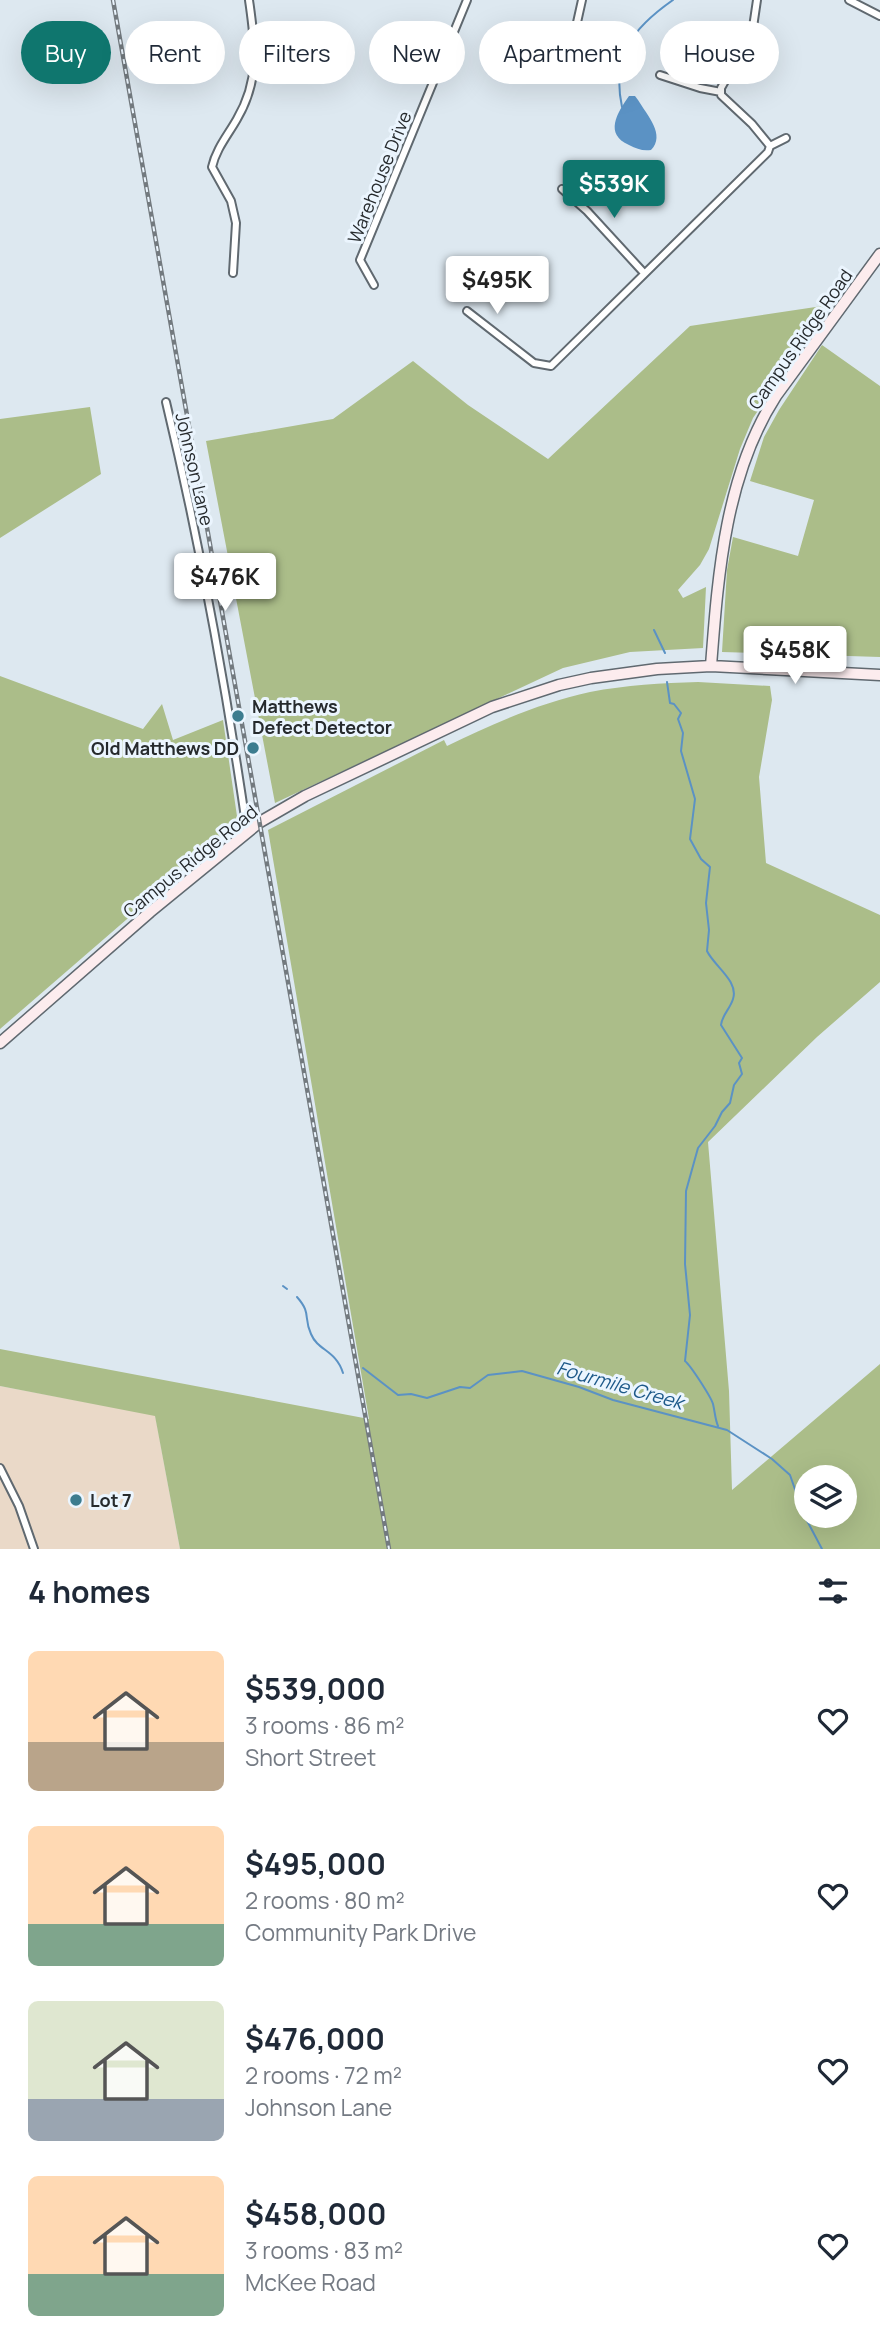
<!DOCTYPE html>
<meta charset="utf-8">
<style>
body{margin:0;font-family:Manrope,sans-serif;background:#f6f6f7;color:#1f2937;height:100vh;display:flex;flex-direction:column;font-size:26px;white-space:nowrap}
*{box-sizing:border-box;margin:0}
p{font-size:23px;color:#747a83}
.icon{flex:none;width:38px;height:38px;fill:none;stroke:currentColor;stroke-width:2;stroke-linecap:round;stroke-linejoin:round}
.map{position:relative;height:1549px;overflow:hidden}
.sheet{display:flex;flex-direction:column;background:#fff;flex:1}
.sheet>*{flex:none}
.hud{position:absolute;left:21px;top:21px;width:838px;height:63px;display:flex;gap:14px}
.buttons{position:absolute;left:794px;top:1465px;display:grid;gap:14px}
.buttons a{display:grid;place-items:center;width:63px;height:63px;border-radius:50%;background:#fff;box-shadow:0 7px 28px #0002;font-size:35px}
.price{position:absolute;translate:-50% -60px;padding:0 16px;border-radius:7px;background:#fff;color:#222;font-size:23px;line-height:46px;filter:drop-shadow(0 2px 4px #0008)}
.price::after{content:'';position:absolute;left:50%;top:42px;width:21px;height:16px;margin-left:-10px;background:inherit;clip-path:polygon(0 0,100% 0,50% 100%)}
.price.on{background:#0f766e;color:#fff}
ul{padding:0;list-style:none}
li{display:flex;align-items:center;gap:21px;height:175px;padding:0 28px}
li span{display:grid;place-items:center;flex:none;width:196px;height:140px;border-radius:10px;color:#555}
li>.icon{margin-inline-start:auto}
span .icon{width:84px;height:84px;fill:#fffc;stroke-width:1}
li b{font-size:30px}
h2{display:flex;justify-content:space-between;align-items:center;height:84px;padding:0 28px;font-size:30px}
.chip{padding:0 24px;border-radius:32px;background:#fff;box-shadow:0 7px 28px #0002;font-size:24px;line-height:63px}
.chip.on{background:#0f766e;color:#fff}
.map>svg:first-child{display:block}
</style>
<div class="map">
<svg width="880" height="1549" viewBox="0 0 880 1549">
<rect width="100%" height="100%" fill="#dde8f0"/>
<path fill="#ead9c8" d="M0,1386L155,1415L180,1549H0Z"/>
<path fill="#abbd89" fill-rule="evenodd" d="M829,305L753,418L740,449L709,549L700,565L678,590L683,598L706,587L703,648L630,652L563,668L275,803L206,441L333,419L413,361L468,405L548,459L690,326Z
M822,345L880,386V657L722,652L727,570L733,537L798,556L814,500L750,481L764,437L779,410Z
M90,407L101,474L0,538V419Z
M0,676L143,729L162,704L173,740L223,720L238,823L0,1029Z
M698,682L770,686L772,700L759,777L766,863L880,915V982L817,1037L708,1142L729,1391L732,1490L880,1364V1549H180L155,1416L0,1386V1349L369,1419L268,830L444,740L447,746C493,724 539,703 590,692C626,685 662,683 698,682ZM807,1477H845V1516H807Z"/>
<path fill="#5b92c4" d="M629,96H635L638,100C647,115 666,135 651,150C642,151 637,149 629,145C604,134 617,113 629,96Z"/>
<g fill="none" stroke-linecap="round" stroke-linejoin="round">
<path stroke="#5b92c4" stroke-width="2" d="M622,107C611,55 633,28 673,0
M654,630L665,653
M667,682L670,703L674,704L681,713L678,719L683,733L681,751L695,799L690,839L701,859L710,867L706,903L709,930L707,951C714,966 739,981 733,999C730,1009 722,1015 721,1025L742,1058L739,1063L742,1074L734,1085L730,1103L722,1112L715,1126L698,1148L686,1191L685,1264L690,1315L685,1361C691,1366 711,1397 713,1404C715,1412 715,1419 718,1426
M283,1286L287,1289
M297,1297C312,1314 303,1317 311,1334C318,1351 336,1350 343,1373
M363,1368L398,1395L411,1394L427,1398L460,1387L470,1388L488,1375L522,1371L579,1387L613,1400L727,1430L772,1459L790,1475L804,1515L822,1549"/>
<defs>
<path id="street" d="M757,0L752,34L721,88V95L752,124L770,146
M849,0L880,16
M570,54L582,0
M660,75L700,88L721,92
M770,146L786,138
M562,189L587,211L644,273
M233,273L236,223L231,201L212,167C216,149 228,135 237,119C261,78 255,43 249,0
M374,285L360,260L467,0
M467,311L534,363L551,366L768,152L770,146
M166,402C200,544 226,687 247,831
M0,1468L19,1506L34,1549"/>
<path id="secondary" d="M711,666C718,575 725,475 776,396L880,254
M0,1043L150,912L260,822L305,796L492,707L559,685L591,678L657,669L711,666L880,675"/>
</defs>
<use href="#street" stroke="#606970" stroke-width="10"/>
<use href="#secondary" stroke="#606970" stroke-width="13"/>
<use href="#street" stroke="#fff" stroke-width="6"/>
<use href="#secondary" stroke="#fcecee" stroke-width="10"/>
<defs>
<path id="rail" d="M113,0L389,1549"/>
</defs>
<use href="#rail" stroke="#737a7f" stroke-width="4.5"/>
<use href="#rail" stroke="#ebf5fe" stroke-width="2" stroke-dasharray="5" stroke-linecap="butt"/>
</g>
<g fill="#3c7c8f" stroke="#ebf5fe" stroke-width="2.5">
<circle cx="238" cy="716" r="7"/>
<circle cx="253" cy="748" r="7"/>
<circle cx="76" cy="1500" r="7"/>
</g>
<g text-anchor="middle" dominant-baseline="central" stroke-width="6" stroke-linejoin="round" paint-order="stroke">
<g font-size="18" fill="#262a2d" stroke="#ebf5fe">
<text transform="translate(379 177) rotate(-68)">Warehouse Drive</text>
<text transform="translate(800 339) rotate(-55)">Campus Ridge Road</text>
<text transform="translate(195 469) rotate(77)">Johnson Lane</text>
<text transform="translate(190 861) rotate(-39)">Campus Ridge Road</text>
</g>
<g font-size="18" font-weight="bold" fill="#262a2d" stroke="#ebf5fe" text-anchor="start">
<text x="252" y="706">Matthews<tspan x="252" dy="21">Defect Detector</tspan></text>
<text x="239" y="748" text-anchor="end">Old Matthews DD</text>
<text x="90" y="1500">Lot 7</text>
</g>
<g font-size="19" font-style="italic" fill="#1d5989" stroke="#ebf5fe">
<text transform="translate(620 1385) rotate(16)">Fourmile Creek</text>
</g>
</g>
</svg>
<div class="buttons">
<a><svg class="icon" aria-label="layers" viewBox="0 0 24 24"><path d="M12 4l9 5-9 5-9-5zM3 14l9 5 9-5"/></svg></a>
</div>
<b class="price on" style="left:614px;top:220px">$539K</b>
<b class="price" style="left:497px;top:316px">$495K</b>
<b class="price" style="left:225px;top:613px">$476K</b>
<b class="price" style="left:795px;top:686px">$458K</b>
<div class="hud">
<a class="chip on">Buy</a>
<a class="chip">Rent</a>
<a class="chip">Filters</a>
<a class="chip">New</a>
<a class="chip">Apartment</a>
<a class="chip">House</a>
</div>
</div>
<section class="sheet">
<h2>4 homes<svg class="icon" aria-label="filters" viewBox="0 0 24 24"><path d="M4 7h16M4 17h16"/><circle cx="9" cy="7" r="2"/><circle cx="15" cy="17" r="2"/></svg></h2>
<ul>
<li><span style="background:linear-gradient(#ffd9b3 65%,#b9a48a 0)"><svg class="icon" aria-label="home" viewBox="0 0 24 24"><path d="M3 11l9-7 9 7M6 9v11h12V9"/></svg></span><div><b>$539,000</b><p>3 rooms · 86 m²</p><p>Short Street</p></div><svg class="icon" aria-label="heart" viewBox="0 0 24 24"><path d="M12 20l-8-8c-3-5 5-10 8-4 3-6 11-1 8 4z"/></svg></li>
<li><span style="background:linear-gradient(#ffd9b3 70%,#7fa58c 0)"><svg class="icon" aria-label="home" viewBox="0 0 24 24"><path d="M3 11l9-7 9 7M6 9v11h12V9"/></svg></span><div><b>$495,000</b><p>2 rooms · 80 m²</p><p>Community Park Drive</p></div><svg class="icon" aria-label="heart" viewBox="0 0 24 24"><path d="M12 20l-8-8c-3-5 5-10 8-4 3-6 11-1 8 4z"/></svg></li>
<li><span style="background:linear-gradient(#dfe7d0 70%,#9aa5b1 0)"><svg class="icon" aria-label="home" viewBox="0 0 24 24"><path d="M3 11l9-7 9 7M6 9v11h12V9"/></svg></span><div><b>$476,000</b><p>2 rooms · 72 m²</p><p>Johnson Lane</p></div><svg class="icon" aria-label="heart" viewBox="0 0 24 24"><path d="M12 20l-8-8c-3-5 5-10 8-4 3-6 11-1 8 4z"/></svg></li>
<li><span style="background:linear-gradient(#ffd9b3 70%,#7fa58c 0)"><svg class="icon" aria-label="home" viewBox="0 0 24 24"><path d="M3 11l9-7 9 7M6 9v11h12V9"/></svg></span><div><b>$458,000</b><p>3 rooms · 83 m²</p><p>McKee Road</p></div><svg class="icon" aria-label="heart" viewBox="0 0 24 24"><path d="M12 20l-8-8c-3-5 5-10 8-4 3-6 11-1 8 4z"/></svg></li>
</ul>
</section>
